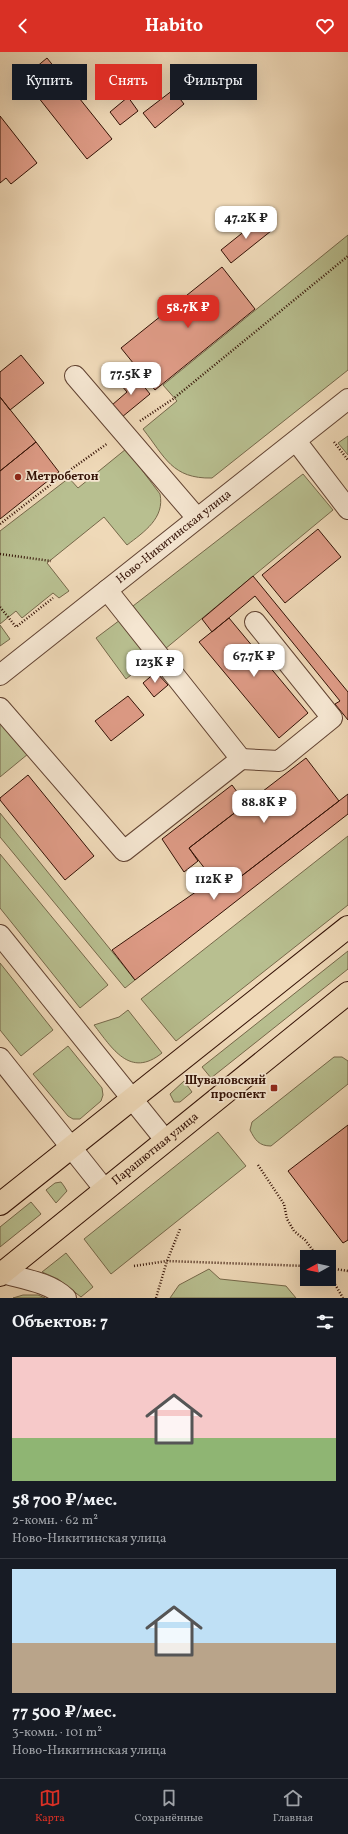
<!DOCTYPE html>
<html lang="ru">
<meta charset="utf-8">
<style>
body{margin:0;font-family:Vollkorn,serif;background:#20242c;color:#f1f3f6;height:100vh;display:flex;flex-direction:column;font-size:15px;white-space:nowrap}
*{box-sizing:border-box;margin:0}
p{font-size:13px;color:#9ea1a6}
.icon{flex:none;width:22px;height:22px;fill:none;stroke:currentColor;stroke-width:2;stroke-linecap:round;stroke-linejoin:round}
.map{position:relative;height:1246px;overflow:hidden}
.sheet{display:flex;flex-direction:column;background:#171b24;flex:1}
.sheet>*{flex:none}
.guide{position:absolute;left:12px;top:12px;width:324px;height:36px;display:flex;gap:8px}
.needle{width:26px;rotate:262deg}
.tools{position:absolute;left:300px;top:1198px;display:grid;gap:8px}
.tools a{display:grid;place-items:center;width:36px;height:36px;border-radius:0px;background:#171b24;box-shadow:0 4px 16px #0002;font-size:20px}
.price{position:absolute;translate:-50% -34px;padding:0 9px;border-radius:8px;background:#fff;color:#222;font-size:13px;line-height:26px;filter:drop-shadow(0 1px 2px #0008)}
.price::after{content:'';position:absolute;left:50%;top:24px;width:12px;height:9px;margin-left:-6px;background:inherit;clip-path:polygon(0 0,100% 0,50% 100%)}
.price.active{background:#d93025;color:#fff}
ul{padding:0;list-style:none}
li{display:grid;align-content:center;gap:8px;height:212px;padding:0 12px}
li+li{border-top:1px solid #363941}
li span{display:grid;place-items:center;height:124px;border-radius:0px;color:#555}
li>.icon{margin-inline-start:auto}
span .icon{width:72px;height:72px;fill:#fffc;stroke-width:1}
li b{font-size:17px}
h2{display:flex;justify-content:space-between;align-items:center;height:48px;padding:0 12px;font-size:17px}
.pill{padding:0 14px;border-radius:0px;background:#171b24;box-shadow:0 4px 16px #0002;font-size:14px;line-height:36px}
.pill.active{background:#d93025;color:#fff}
header{display:flex;justify-content:space-between;align-items:center;height:52px;padding:0 12px;background:#d93025;color:#fff;font-size:18px;font-weight:700}
.menu{display:flex;justify-content:space-around;align-items:center;height:56px;border-top:1px solid #363941;background:#171b24;font-size:11px;color:#9ea1a6}
.menu a{display:grid;justify-items:center;gap:2px}
.menu .active{color:#d93025}
.map>svg:first-child{display:block}
</style>
<header><svg class="icon" aria-label="back" viewBox="0 0 24 24"><path d="M15 5l-7 7 7 7"/></svg>Habito<svg class="icon" aria-label="heart" viewBox="0 0 24 24"><path d="M12 20l-8-8c-3-5 5-10 8-4 3-6 11-1 8 4z"/></svg></header>
<div class="map">
<svg width="348" height="1246" viewBox="0 0 348 1246">
<rect width="100%" height="100%" fill="#efd9b8"/>
<filter id="stains"><feTurbulence type="fractalNoise" baseFrequency=".005" numOctaves="4"/><feColorMatrix values="0 0 0 0 .2 0 0 0 0 .09 0 0 0 0 .02 0 0 0 .5 -.17"/></filter>
<radialGradient id="worn" r=".72"><stop offset=".6" stop-color="#630" stop-opacity="0"/><stop offset="1" stop-color="#630" stop-opacity=".3"/></radialGradient>
<path fill="#b8bf90" stroke="#76684a" d="M348,183V318L212,426C172,427 165,405 143,377L177,349L163,333Z
M348,384V403L338,391Z
M126,397L160,442C165,466 144,480 127,493L104,465L47,511L69,539L59,546L53,541L22,566L16,559L0,572V479L69,426L78,436Z
M303,422L333,458L165,597L133,554Z
M120,568L151,607L126,627L96,586Z
M0,573L10,587L0,594Z
M0,670L28,702L0,725Z
M0,761L135,928L125,936L0,785Z
M348,784V853L176,989L141,947Z
M0,802L108,933L80,956L0,856Z
M348,899V917L211,1026L202,1015Z
M0,911L53,978L21,1004L0,978Z
M128,958L162,1001C130,1027 112,996 94,973L119,965Z
M68,994L102,1036L103,1043L101,1049L80,1067H73L68,1064L33,1022Z
M334,1005H342L348,1009V1032L271,1094C259,1094 255,1088 250,1078L252,1070Z
M184,1029L192,1040L180,1050H174L170,1042Z
M218,1080L246,1114L111,1222L84,1187Z
M61,1130L64,1134L67,1139L56,1151L46,1138L55,1131Z
M31,1150L41,1162L0,1195V1175Z
M66,1201L93,1235L81,1245L58,1227L42,1220Z
M209,1217L220,1227L286,1234L296,1246H170L179,1233Z
M23,1243H38L45,1246H13Z"/>
<path fill="#de9b86" stroke="#331105" d="M47,6L112,87L87,107L23,26Z
M173,38L184,52L155,76L143,61Z
M128,45L138,59L120,73L110,60Z
M0,64L37,111L11,132L6,126L0,131Z
M261,166L271,179L231,211L221,198Z
M222,215L255,257L155,338L121,296Z
M21,303L44,331L10,358L0,345V320Z
M134,322L150,342L122,365L112,353L127,340L121,333Z
M0,345L36,390L0,419Z
M36,390L59,420L0,467V419Z
M318,477L341,505L285,551L262,523Z
M253,524L348,640V668L335,652L340,649L255,544L212,580L202,567Z
M229,566L308,661L279,686L199,590Z
M156,620L168,633L154,645L143,631Z
M128,644L144,663L111,689L95,669Z
M306,706L339,749L222,839L189,796Z
M28,723L94,804L65,828L0,748V746Z
M232,733L246,752L189,796L198,809L184,820L162,787Z
M348,742V762L135,928L112,898L213,828L222,839Z
M348,1073V1188L343,1191L288,1119Z"/>
<g fill="none" stroke-linecap="round" stroke-linejoin="round">
<defs>
<g id="minor">
<path d="M75,324L197,466"/>
<path d="M296,389L348,457"/>
<path id="s1" d="M0,623L348,347"/>
<path d="M0,656L124,799L241,707L107,538"/>
<path d="M241,707L279,709L332,666L255,570"/>
<path d="M0,883L166,1089"/>
<path d="M0,1006L105,1138"/>
<path d="M2,1221C23,1227 49,1230 66,1246"/>
</g>
<g id="major">
<path d="M0,1152L348,875"/>
<path id="s2" d="M0,1223L348,941"/>
</g>
</defs>
<use href="#minor" stroke="#624332" stroke-width="22"/>
<use href="#major" stroke="#331105" stroke-width="24"/>
<path stroke="#331105" stroke-width="2.5" stroke-dasharray="1 2" stroke-linecap="butt" d="M140,369L173,347L348,204
M334,390L348,408
M0,472L63,423L108,391
M0,502L51,509
M0,555L16,575L53,546
M258,1113L284,1152L287,1167L294,1179L305,1188L318,1205
M134,1214L167,1209L307,1214
M329,1216L348,1219
M329,1222L343,1246
M156,1246L167,1209L180,1177"/>
<use href="#minor" stroke="#f5e6d1" stroke-width="20"/>
<use href="#major" stroke="#efd9b8" stroke-width="22"/>
</g>
<g fill="#8f2418" stroke="#f5e6d1" stroke-width="1.5">
<circle cx="18" cy="425" r="4"/>
<rect x="270" y="1032" width="8" height="8" rx="2"/>
</g>
<g text-anchor="middle" dominant-baseline="central" stroke-width="3.5" stroke-linejoin="round" paint-order="stroke">
<g font-size="12" font-weight="bold" fill="#331105" stroke="#f5e6d1" text-anchor="start">
<text x="26" y="425">Метробетон</text>
<text x="266" y="1029" text-anchor="end">Шуваловский<tspan x="266" dy="14">проспект</tspan></text>
</g>
<g font-size="12" fill="#331105" stroke="#f5e6d1">
<text stroke="none"><textPath href="#s1" startOffset="222">Ново-Никитинская улица</textPath></text>
<text stroke="none"><textPath href="#s2" startOffset="200">Парашютная улица</textPath></text>
</g>
</g>
<rect width="100%" height="100%" filter="url(#stains)"/>
<rect width="100%" height="100%" fill="url(#worn)"/>
</svg>
<div class="tools">
<a><svg class="needle" viewBox="-14 -14 28 28"><path d="M0-13l5 13h-10z" fill="#e53935"/><path d="M0 13l5-13h-10z" fill="#9ea1a6"/></svg></a>
</div>
<b class="price" style="left:246px;top:188px">47.2K ₽</b>
<b class="price active" style="left:188px;top:277px">58.7K ₽</b>
<b class="price" style="left:131px;top:344px">77.5K ₽</b>
<b class="price" style="left:254px;top:626px">67.7K ₽</b>
<b class="price" style="left:155px;top:632px">123K ₽</b>
<b class="price" style="left:264px;top:772px">88.8K ₽</b>
<b class="price" style="left:214px;top:849px">112K ₽</b>
<div class="guide">
<a class="pill">Купить</a>
<a class="pill active">Снять</a>
<a class="pill">Фильтры</a>
</div>
</div>
<section class="sheet">
<h2>Объектов: 7<svg class="icon" aria-label="filters" viewBox="0 0 24 24"><path d="M4 7h16M4 17h16"/><circle cx="9" cy="7" r="2"/><circle cx="15" cy="17" r="2"/></svg></h2>
<ul>
<li><span style="background:linear-gradient(#f6c9c9 65%,#8fb573 0)"><svg class="icon" aria-label="home" viewBox="0 0 24 24"><path d="M3 11l9-7 9 7M6 9v11h12V9"/></svg></span><div><b>58 700 ₽/мес.</b><p>2-комн. · 62 m²</p><p>Ново-Никитинская улица</p></div></li>
<li><span style="background:linear-gradient(#bfe0f5 60%,#b9a48a 0)"><svg class="icon" aria-label="home" viewBox="0 0 24 24"><path d="M3 11l9-7 9 7M6 9v11h12V9"/></svg></span><div><b>77 500 ₽/мес.</b><p>3-комн. · 101 m²</p><p>Ново-Никитинская улица</p></div></li>
</ul>
</section>
<nav class="menu">
<a class="active"><svg class="icon" aria-label="map" viewBox="0 0 24 24"><path d="M3 6l6-2 6 2 6-2v14l-6 2-6-2-6 2zM9 4v14M15 6v14"/></svg>Карта</a>
<a><svg class="icon" aria-label="saved" viewBox="0 0 24 24"><path d="M7 4h10v16l-5-4-5 4z"/></svg>Сохранённые</a>
<a><svg class="icon" aria-label="home" viewBox="0 0 24 24"><path d="M3 11l9-7 9 7M6 9v11h12V9"/></svg>Главная</a>
</nav>
